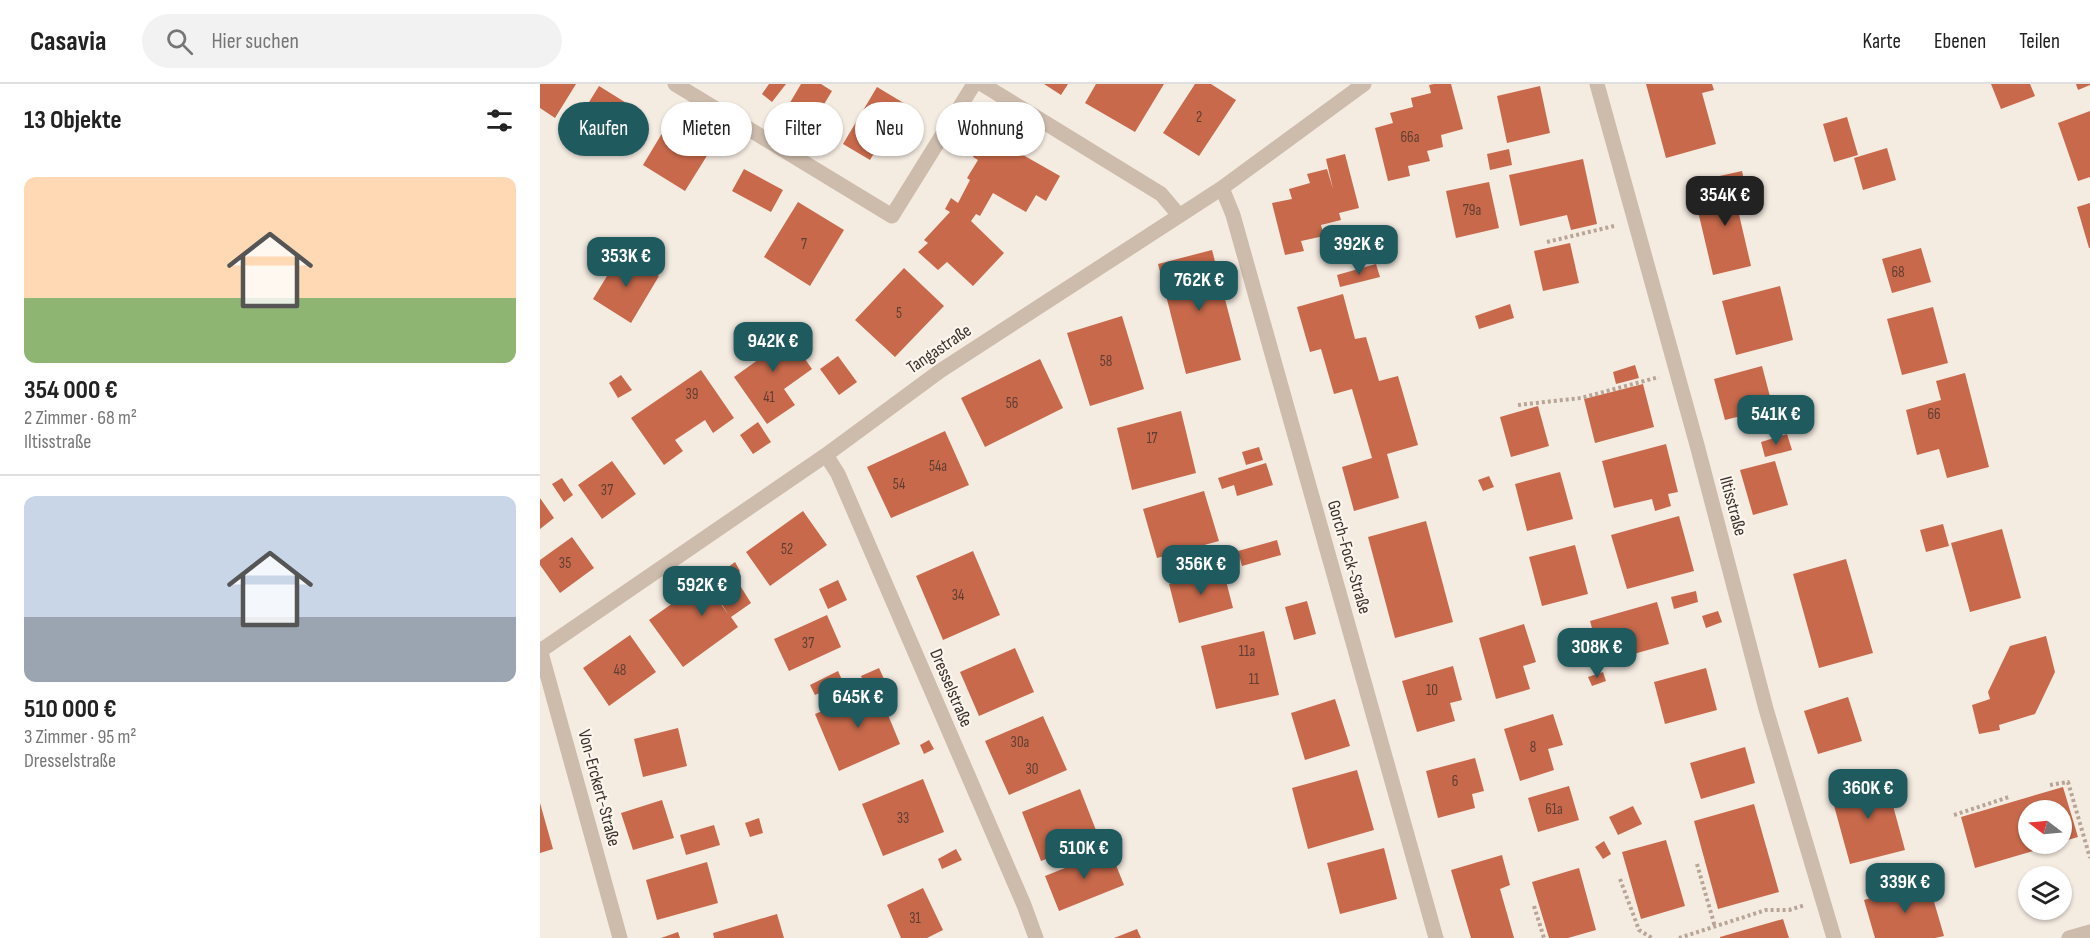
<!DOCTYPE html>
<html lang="de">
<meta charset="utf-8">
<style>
body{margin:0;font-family:"Sofia Sans Condensed",sans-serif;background:#f2f2f2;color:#222;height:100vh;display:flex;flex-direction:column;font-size:22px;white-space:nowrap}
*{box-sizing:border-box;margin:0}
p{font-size:20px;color:#767676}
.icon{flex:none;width:33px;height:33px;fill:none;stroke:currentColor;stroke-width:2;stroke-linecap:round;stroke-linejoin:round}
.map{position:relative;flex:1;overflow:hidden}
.sheet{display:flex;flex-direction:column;background:#fff;width:540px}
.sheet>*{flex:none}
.guide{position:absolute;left:18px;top:18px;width:570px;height:54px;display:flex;gap:12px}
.needle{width:39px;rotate:286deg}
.fabs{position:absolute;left:1478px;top:716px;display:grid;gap:12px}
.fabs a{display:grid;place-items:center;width:54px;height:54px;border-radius:50%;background:#fff;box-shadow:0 2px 4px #0004;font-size:30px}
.price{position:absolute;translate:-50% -51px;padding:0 14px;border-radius:12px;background:#1f5a5e;color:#fff;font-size:20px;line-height:39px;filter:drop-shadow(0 2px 3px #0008)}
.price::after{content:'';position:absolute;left:50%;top:36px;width:18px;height:14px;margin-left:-9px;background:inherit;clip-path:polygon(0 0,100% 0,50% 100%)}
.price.selected{background:#222;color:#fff}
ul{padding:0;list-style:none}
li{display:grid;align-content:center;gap:12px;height:318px;padding:0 24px}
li+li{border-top:2px solid #e0e0e0}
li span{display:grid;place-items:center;height:186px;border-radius:12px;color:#555}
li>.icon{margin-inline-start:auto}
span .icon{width:108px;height:108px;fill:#fffc;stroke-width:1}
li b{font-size:26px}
h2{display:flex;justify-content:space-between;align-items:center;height:72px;padding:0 24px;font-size:26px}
.chip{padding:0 21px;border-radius:27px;background:#fff;box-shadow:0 2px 4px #0004;font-size:21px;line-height:54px}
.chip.selected{background:#1f5a5e;color:#fff}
header{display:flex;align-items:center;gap:36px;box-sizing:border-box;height:84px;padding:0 30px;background:#fff;border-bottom:2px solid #e0e0e0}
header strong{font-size:28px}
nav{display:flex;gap:33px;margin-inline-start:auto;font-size:21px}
.search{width:420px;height:54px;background:#f2f2f2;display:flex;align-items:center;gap:15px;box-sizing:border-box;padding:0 21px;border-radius:33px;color:#767676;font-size:22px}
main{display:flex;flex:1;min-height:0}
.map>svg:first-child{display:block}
</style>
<header>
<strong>Casavia</strong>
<div class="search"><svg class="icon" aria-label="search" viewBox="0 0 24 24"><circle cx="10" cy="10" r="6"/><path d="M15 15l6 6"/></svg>Hier suchen</div>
<nav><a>Karte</a><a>Ebenen</a><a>Teilen</a></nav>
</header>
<main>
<section class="sheet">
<h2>13 Objekte<svg class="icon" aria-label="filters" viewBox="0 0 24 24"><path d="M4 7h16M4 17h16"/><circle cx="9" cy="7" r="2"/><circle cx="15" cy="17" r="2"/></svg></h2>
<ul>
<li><span style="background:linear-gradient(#ffd9b3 65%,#8fb573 0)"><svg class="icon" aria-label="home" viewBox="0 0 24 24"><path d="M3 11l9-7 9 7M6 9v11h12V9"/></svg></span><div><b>354 000 €</b><p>2 Zimmer · 68 m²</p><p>Iltisstraße</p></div></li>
<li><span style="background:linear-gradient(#c9d6e8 65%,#9aa5b1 0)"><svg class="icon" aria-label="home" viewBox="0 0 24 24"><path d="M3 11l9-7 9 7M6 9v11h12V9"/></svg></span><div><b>510 000 €</b><p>3 Zimmer · 95 m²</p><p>Dresselstraße</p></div></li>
</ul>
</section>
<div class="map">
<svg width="1550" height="854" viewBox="0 0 1550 854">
<rect width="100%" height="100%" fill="#f4ebe1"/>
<path fill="#c8694b" d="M0,0H36L15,34L0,24Z
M229,0H246L232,18L222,10Z
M261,0H281L292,7L274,37L248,22Z
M504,0H528L521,11Z
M556,0H624L595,48L545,19Z
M655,0H671L696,16L659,72L623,49Z
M894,0H911L923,45L901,51L903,63L887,67L890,77L868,82L870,92L848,97L835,44L853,39L850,29L873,23L871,14L891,9L889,1Z
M1106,0H1172L1174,6L1162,9L1176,60L1126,74Z
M1451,0H1490L1495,12L1461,25Z
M1536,0H1550V1L1538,6Z
M59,2L104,30L78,72L33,44Z
M1000,2L1010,49L967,59L957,12Z
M337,3L372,24L360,44L352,39L330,76L303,60Z
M1550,27V93L1538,97L1518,39Z
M1307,33L1318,71L1294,78L1283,40Z
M130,36L173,62L145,107L103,81Z
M446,50L520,92L506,117L496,111L486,128L453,109L440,132L436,130L431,137L464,169L433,202L407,178L398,186L378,168L388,159L384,156L410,128L405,125L411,114L418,119L430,96L427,94L438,76L433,73Z
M1347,64L1356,96L1323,106L1314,74Z
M969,65L972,81L950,86L947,70Z
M805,70L819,124L799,129L801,136L781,141L784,152L761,157L764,167L745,171L732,119L752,115L749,105L770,99L767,90L787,85L793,105L786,75Z
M1043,75L1057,140L1031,146L1027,131L980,142L969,91Z
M204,85L243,106L231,128L192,107Z
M1202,87L1207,110L1195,113L1211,182L1173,191L1157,123L1181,117L1175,93Z
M949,98L959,144L916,154L906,107Z
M258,118L304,146L270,202L224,173Z
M1550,119V164H1549L1537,123Z
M1030,159L1039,199L1003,207L994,167Z
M1381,164L1391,198L1352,209L1342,175Z
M672,166L701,276L646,290L618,180Z
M81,169L119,192L91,239L53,215Z
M836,180L840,193L800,203L797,191Z
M364,184L404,222L355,273L315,236Z
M1240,202L1253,256L1196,271L1182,217Z
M803,210L815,255L826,253L839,297L858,292L878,361L847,370L859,414L814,427L802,383L832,374L812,305L794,310L781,265L770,268L757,223Z
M970,220L974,234L939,245L935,232Z
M1393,223L1408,279L1362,291L1347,235Z
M582,232L604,305L550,322L527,249Z
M239,238L272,285L244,305L255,321L227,340L194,293L222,273L211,257Z
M298,272L317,298L299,311L280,285Z
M500,275L523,324L445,363L421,314Z
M1095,281L1099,294L1076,300L1073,288Z
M1222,282L1233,324L1185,336L1174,295Z
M161,286L194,334L173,349L165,336L135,356L143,367L124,381L91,334Z
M1425,289L1449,383L1407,394L1399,365L1377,371L1366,326L1401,316L1396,297Z
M81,291L92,306L78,314L69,299Z
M1103,300L1114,343L1055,359L1044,315Z
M998,322L1009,362L971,373L960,333Z
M641,327L656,389L592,406L577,344Z
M218,338L231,358L213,370L200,351Z
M405,347L429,401L351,434L327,383Z
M1247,350L1252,366L1225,373L1221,358Z
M1126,360L1138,408L1128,410L1131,422L1115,427L1112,415L1074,424L1062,377Z
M719,363L723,376L706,381L702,368Z
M72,377L96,410L62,435L38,401Z
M1235,377L1248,421L1213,431L1200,386Z
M726,379L733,401L697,412L694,401L682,405L678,394Z
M1020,388L1033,435L987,447L975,400Z
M949,392L954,403L943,407L938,396Z
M22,394L33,411L24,418L12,400Z
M664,407L679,457L617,474L603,425Z
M0,414L14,434L0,445Z
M263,427L287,461L230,502L206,468Z
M1139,432L1154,487L1087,505L1071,451Z
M886,437L913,538L855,554L828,453Z
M1403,440L1409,462L1386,468L1380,446Z
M1462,445L1481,514L1430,528L1411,459Z
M32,453L54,484L20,509L0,481V476Z
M737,456L741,471L702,482L698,467Z
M1035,461L1048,510L1002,522L989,473Z
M433,467L460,531L403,556L376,492Z
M1306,475L1333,569L1279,584L1253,490Z
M195,478L200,487L194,492L211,519L191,533L198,543L143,583L109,536L154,504L167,520L175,512L188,530L168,498Z
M683,485L693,524L639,539L629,500Z
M298,496L307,516L288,525L279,505Z
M1156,507L1158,518L1134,525L1131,513Z
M767,517L776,550L754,556L745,523Z
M1117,518L1129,560L1062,579L1050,537Z
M1178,527L1182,538L1166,544L1162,532Z
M287,531L301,563L249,587L234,555Z
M984,540L996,578L983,582L990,605L956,615L939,554Z
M724,547L739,611L676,625L661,562Z
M90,551L116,588L69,622L43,584Z
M1506,552L1515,588L1495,630L1459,641L1460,646L1439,650L1432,621L1450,615L1448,608L1470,562Z
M475,564L494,608L439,632L420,588Z
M913,582L922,616L910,619L915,637L877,648L862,597Z
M339,584L345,597L327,606L321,592Z
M1166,584L1177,626L1125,640L1114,598Z
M298,587L303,598L275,611L270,601Z
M1063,588L1066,597L1052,602L1048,593Z
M337,604L360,660L299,687L275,630Z
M1308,613L1322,657L1278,670L1264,627Z
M795,615L810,662L765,676L751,629Z
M1013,630L1023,661L1008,665L1014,686L980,697L964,645Z
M503,632L527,686L469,711L445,657Z
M138,644L147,682L103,693L94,655Z
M389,656L394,665L384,670L380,661Z
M1205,663L1215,699L1161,715L1150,679Z
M935,674L944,707L932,710L935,724L898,734L886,687Z
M817,686L834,746L768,765L752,704Z
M1345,692L1365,766L1310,780L1290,707Z
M383,695L404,748L343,772L322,720Z
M1029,702L1039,736L998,748L988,714Z
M1523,703L1538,753L1521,758V726H1488V759L1517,760L1435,784L1421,733Z
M540,705L559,754L501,777L482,728Z
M122,716L134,754L93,766L81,729Z
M0,719L13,765L0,769Z
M1214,720L1239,808L1178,825L1154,737Z
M1093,722L1102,740L1078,751L1069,733Z
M219,734L223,749L210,753L205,739Z
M174,741L180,761L146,771L140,751Z
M1126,756L1145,822L1101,835L1082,768Z
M1064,757L1071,770L1063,775L1055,763Z
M844,764L857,815L800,830L787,779Z
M416,765L422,776L402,785L398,775Z
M570,766L584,801L519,827L505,792Z
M962,771L970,801L960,805L974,854H931L911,786Z
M167,778L178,819L117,836L106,796Z
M1039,784L1056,846L1028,854H1009L992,798Z
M1388,797L1404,852L1395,854H1335L1324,816Z
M383,804L403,846L387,854H361L347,821Z
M237,830L244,854H174L173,849Z
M1243,835L1249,854H1180V853Z
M597,845L601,854H574Z
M138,848L140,854H121Z"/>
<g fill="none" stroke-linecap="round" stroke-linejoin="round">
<path stroke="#b9a596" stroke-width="4" stroke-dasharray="3 3" stroke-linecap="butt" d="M1007,158L1074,142
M978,321L1041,314L1119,293
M1510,701L1528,698L1550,774
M1414,731L1469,713
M1157,780L1175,843
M1080,795L1099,846L1112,854
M994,822L1004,854
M1139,854L1226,826H1249L1265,821"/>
<path stroke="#cdbbac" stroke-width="15" d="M135,0L352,132L434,0
M442,0L621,110L638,130
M1057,0L1157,361L1226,625L1294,854
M682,104L693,131L896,854
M286,371L298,390L484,821L496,854
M0,567L286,371L400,287L682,104L824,0
M1529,854L1550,848"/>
<path stroke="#cdbbac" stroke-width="15" d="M0,565L80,854"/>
</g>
<g text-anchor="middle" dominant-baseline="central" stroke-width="4.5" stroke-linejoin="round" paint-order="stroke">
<g font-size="15" fill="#5e3e33">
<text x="659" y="33">2</text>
<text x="870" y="53">66a</text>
<text x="932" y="126">79a</text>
<text x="264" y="160">7</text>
<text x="1358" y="188">68</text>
<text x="359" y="229">5</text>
<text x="566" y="277">58</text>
<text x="152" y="310">39</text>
<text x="229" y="313">41</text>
<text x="472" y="319">56</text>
<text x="1394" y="330">66</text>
<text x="612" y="354">17</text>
<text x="398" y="382">54a</text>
<text x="359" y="400">54</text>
<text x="67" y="406">37</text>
<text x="247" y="465">52</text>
<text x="25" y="479">35</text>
<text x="418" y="511">34</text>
<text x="268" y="559">37</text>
<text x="707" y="567">11a</text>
<text x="80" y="586">48</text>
<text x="714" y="595">11</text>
<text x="892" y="606">10</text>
<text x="480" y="658">30a</text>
<text x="993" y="663">8</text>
<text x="492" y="685">30</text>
<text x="915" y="697">6</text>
<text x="1014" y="725">61a</text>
<text x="363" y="734">33</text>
<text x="375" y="834">31</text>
</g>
<g font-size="18" fill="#3b302b" stroke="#fbf5ee">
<text transform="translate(399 265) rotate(-34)">Tangastraße</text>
<text transform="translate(1193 422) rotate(75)">Iltisstraße</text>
<text transform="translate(809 473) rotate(74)">Gorch-Fock-Straße</text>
<text transform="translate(411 604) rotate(67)">Dresselstraße</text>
<text transform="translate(59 704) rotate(75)">Von-Erckert-Straße</text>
</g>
</g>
</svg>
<div class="fabs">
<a><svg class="needle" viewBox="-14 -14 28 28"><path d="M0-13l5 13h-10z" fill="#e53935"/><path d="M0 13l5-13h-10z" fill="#767676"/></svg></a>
<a><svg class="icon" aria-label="layers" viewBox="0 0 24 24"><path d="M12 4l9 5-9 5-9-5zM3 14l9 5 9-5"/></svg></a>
</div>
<b class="price selected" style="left:1185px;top:143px">354K €</b>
<b class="price" style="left:819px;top:192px">392K €</b>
<b class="price" style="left:86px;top:204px">353K €</b>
<b class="price" style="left:659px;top:228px">762K €</b>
<b class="price" style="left:233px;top:289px">942K €</b>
<b class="price" style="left:1236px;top:362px">541K €</b>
<b class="price" style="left:661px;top:512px">356K €</b>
<b class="price" style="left:162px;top:533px">592K €</b>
<b class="price" style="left:1057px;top:595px">308K €</b>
<b class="price" style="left:318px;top:645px">645K €</b>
<b class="price" style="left:1328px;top:736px">360K €</b>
<b class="price" style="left:544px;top:796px">510K €</b>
<b class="price" style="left:1365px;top:830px">339K €</b>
<div class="guide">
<a class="chip selected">Kaufen</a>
<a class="chip">Mieten</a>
<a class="chip">Filter</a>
<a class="chip">Neu</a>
<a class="chip">Wohnung</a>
</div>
</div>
</main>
